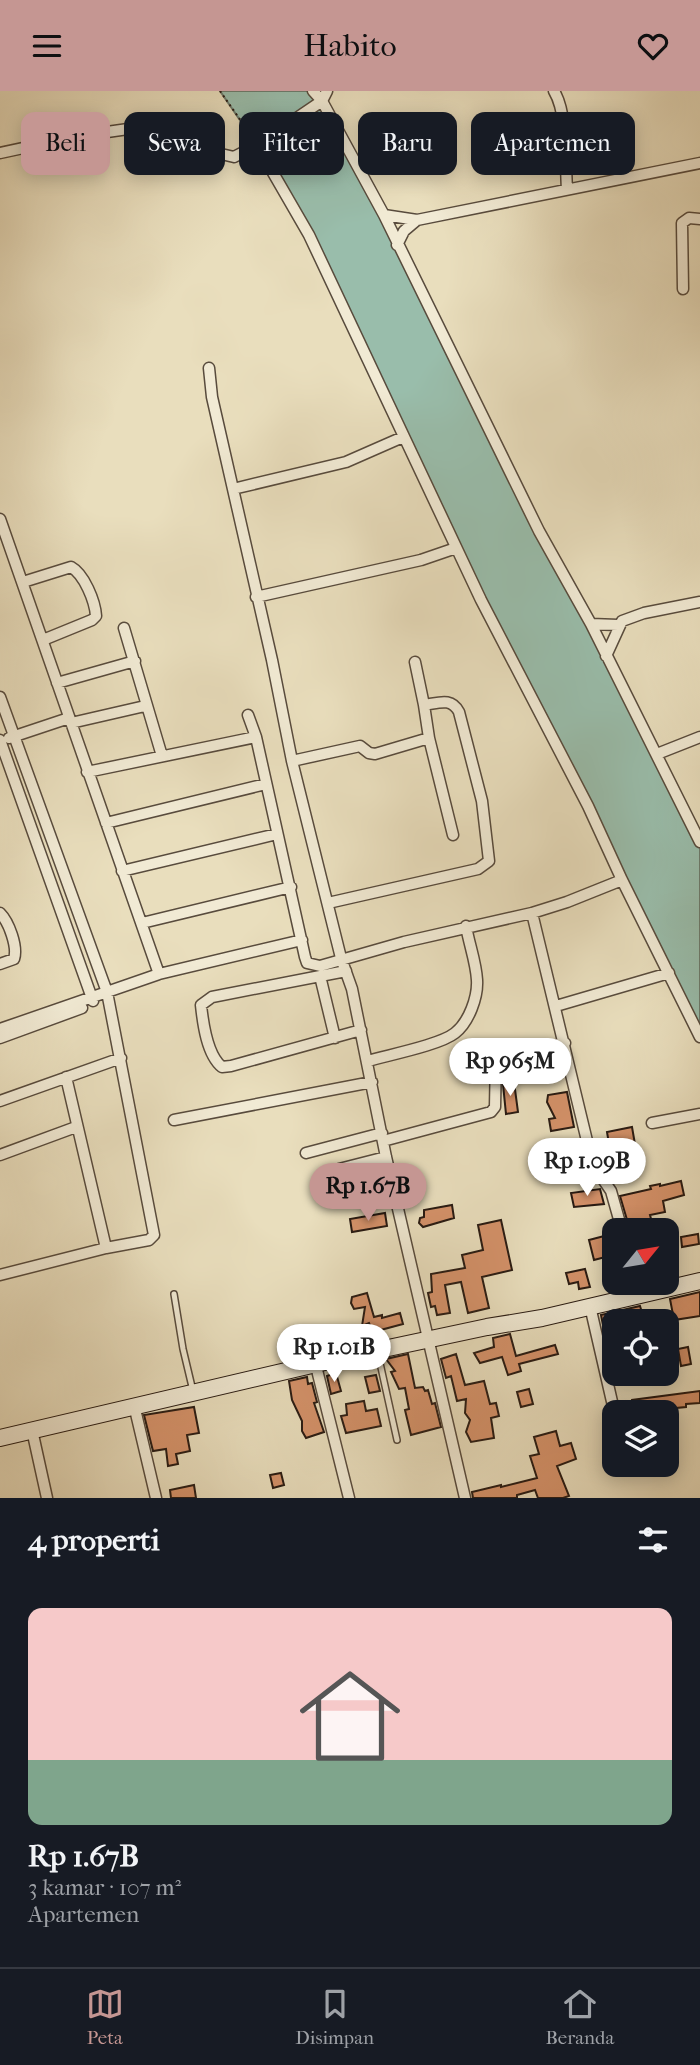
<!DOCTYPE html>
<html lang="id">
<meta charset="utf-8">
<style>
body{margin:0;font-family:"IM FELL French Canon",serif;background:#242831;color:#f1f3f6;height:100vh;display:flex;flex-direction:column;font-size:26px;white-space:nowrap}
*{box-sizing:border-box;margin:0}
p{font-size:23px;color:#9ea1a6}
.icon{flex:none;width:38px;height:38px;fill:none;stroke:currentColor;stroke-width:2;stroke-linecap:round;stroke-linejoin:round}
.map{position:relative;height:1407px;overflow:hidden}
.panel{display:flex;flex-direction:column;background:#171b24;flex:1}
.panel>*{flex:none}
.banner{position:absolute;left:21px;top:21px;width:658px;height:63px;display:flex;gap:14px}
.needle{width:46px;rotate:60deg}
.fabs{position:absolute;left:602px;top:1127px;display:grid;gap:14px}
.fabs a{display:grid;place-items:center;width:77px;height:77px;border-radius:14px;background:#171b24;box-shadow:0 4px 18px #0003;font-size:35px}
.price{position:absolute;translate:-50% -60px;padding:0 16px;border-radius:24px;background:#fff;color:#222;font-size:23px;line-height:46px;filter:drop-shadow(0 2px 4px #0008)}
.price::after{content:'';position:absolute;left:50%;top:42px;width:21px;height:16px;margin-left:-10px;background:inherit;clip-path:polygon(0 0,100% 0,50% 100%)}
.price.selected{background:#c59692;color:#111}
ul{padding:0;list-style:none}
li{display:grid;align-content:center;gap:14px;height:371px;padding:0 28px}
li+li{border-top:2px solid #363941}
li span{display:grid;place-items:center;height:217px;border-radius:14px;color:#555}
li>.icon{margin-inline-start:auto}
span .icon{width:126px;height:126px;fill:#fffc;stroke-width:1}
li b{font-size:30px}
h2{display:flex;justify-content:space-between;align-items:center;height:84px;padding:0 28px;font-size:30px}
.pill{padding:0 24px;border-radius:14px;background:#171b24;box-shadow:0 4px 18px #0003;font-size:24px;line-height:63px}
.pill.selected{background:#c59692;color:#111}
header{display:flex;justify-content:space-between;align-items:center;height:91px;padding:0 28px;background:#c59692;color:#111;font-size:32px;font-weight:600}
.dock{display:flex;justify-content:space-around;align-items:center;height:98px;border-top:2px solid #363941;background:#171b24;font-size:19px;color:#9ea1a6}
.dock a{display:grid;justify-items:center;gap:4px}
.dock .selected{color:#c59692}
.map>svg:first-child{display:block}
</style>
<header><svg class="icon" aria-label="menu" viewBox="0 0 24 24"><path d="M4 6h16M4 12h16M4 18h16"/></svg>Habito<svg class="icon" aria-label="heart" viewBox="0 0 24 24"><path d="M12 20l-8-8c-3-5 5-10 8-4 3-6 11-1 8 4z"/></svg></header>
<div class="map">
<svg width="700" height="1407" viewBox="0 0 700 1407">
<rect width="100%" height="100%" fill="#e9debd"/>
<filter id="stains"><feTurbulence type="fractalNoise" baseFrequency=".00286" numOctaves="4"/><feColorMatrix values="0 0 0 0 .2 0 0 0 0 .09 0 0 0 0 .02 0 0 0 .5 -.17"/></filter>
<radialGradient id="worn" r=".72"><stop offset=".6" stop-color="#630" stop-opacity="0"/><stop offset="1" stop-color="#630" stop-opacity=".3"/></radialGradient>
<path fill="#99bdab" stroke="#6c7c6e" stroke-width="2" d="M220,0H313L322,10L700,751V946L366,265L257,54Z"/>
<path fill="#d5926a" stroke="#281a12" stroke-width="2" d="M514,991L518,1021L506,1023L503,993Z
M567,1001L574,1036L551,1040L549,1028L555,1027L547,1011L548,1004Z
M632,1036L636,1059L618,1063L612,1052L609,1053L607,1041Z
M681,1090L684,1104L663,1110L665,1121L650,1124L654,1139H630L620,1105L651,1098L650,1095L660,1093V1095Z
M600,1098L604,1113L574,1116L571,1102Z
M452,1114L454,1127L423,1136L419,1132L420,1127L424,1126V1119Z
M385,1122L387,1135L352,1141L350,1128Z
M501,1129L512,1179L482,1186L489,1217L468,1222L461,1191L445,1194L450,1222L437,1224L435,1215L431,1216L428,1202L432,1201L431,1183L465,1177L462,1164L483,1159L478,1134Z
M698,1143L699,1153L682,1156L681,1146Z
M608,1144L613,1164L594,1169L589,1149Z
M585,1178L590,1196L579,1198L578,1191L569,1193L566,1182Z
M700,1201V1225L674,1229L670,1208Z
M367,1202L374,1226L382,1224V1227L400,1222L403,1233L373,1241L369,1232L362,1235L365,1216L354,1218L351,1212L352,1206Z
M640,1215L644,1228L614,1230V1240L603,1234L601,1224Z
M510,1243L516,1265L555,1254L558,1263L519,1273L521,1280L508,1284L502,1266L480,1272L474,1262L494,1256L493,1247Z
M688,1256L691,1273L681,1275L678,1258Z
M408,1263L415,1297L423,1296L425,1300L428,1299L432,1313L435,1312L441,1336L411,1344L405,1319L409,1318L405,1297L399,1298L391,1281L395,1280L386,1268Z
M456,1263L465,1294L484,1290L490,1313L496,1312L499,1325L491,1327L494,1347L471,1351L466,1341L470,1329L465,1322L466,1308L457,1310L451,1285L446,1287L441,1268Z
M336,1282L341,1300L331,1303L327,1285Z
M376,1284L380,1300L369,1302L365,1286Z
M307,1286L308,1293L312,1292L317,1311L314,1312L324,1341L306,1347L302,1340V1330L292,1309L289,1290Z
M529,1298L533,1313L521,1316L517,1301Z
M700,1300V1312L686,1313V1316L655,1319V1321H633L630,1316L632,1309Z
M364,1310L366,1320L377,1318L381,1335L346,1342L341,1325L347,1324L346,1313Z
M194,1316L199,1342L187,1344L190,1360L176,1363L178,1373L168,1375L166,1358L153,1360L144,1324Z
M556,1340L560,1355L571,1352L576,1368L557,1375L569,1405L563,1407H538L535,1399L517,1404V1407H473L472,1401L501,1394V1396L537,1387L530,1365L539,1363L534,1346Z
M281,1382L284,1394L273,1397L270,1384Z
M194,1394L196,1407H171L170,1399Z"/>
<g fill="none" stroke-linecap="round" stroke-linejoin="round">
<defs>
<path id="lane" d="M174,1203L183,1258L193,1300
M378,1263L397,1349"/>
<path id="street" d="M313,0L322,10L384,124L539,440L591,533L700,751
M554,0C568,23 565,71 567,98
M257,54L322,10L327,0
M0,62L79,45L177,31L191,39L217,62L234,66L257,54L309,144L481,509L588,715L622,789L700,946
M384,124L417,129L700,72
M397,154L404,140L417,129
M683,198L682,132L689,127L700,128
M209,277L212,306L272,569L292,670L341,867L352,898L386,1066L465,1407
M233,398L346,371L403,346
M0,428L159,883
M23,491L71,476C84,483 95,510 96,525L92,529L43,549
M256,506L421,469L456,457
M591,533L618,534
M124,537L162,665
M606,565L622,530L644,522L700,511
M415,571L424,614
M57,592L135,570
M0,606L107,901L154,1144L149,1149L106,1157L0,1184
M248,624L256,646L305,866L307,872L320,875L404,851L532,822L567,811L622,789
M71,632L145,615
M9,647L69,627
M429,647L453,744
M0,649L93,910
M657,663L700,646
M292,670L360,655L369,662L375,663L429,647L424,614C439,612 451,606 459,621L482,710L489,770L478,778L328,812
M87,681L256,646
M106,732L266,693
M122,780L277,743
M0,822C9,831 18,856 14,868L0,873
M532,822L588,1054L600,1084L611,1100L622,1139
M142,832L291,796
M346,880L212,906L201,914C203,933 207,964 222,976L231,975L361,939
M320,885L335,947
M556,915L669,882
M0,938L159,883L302,849
M0,947L82,917
M368,970C388,964 440,954 455,942C469,931 478,906 477,889C476,871 469,853 466,835
M66,986L106,1157
M0,1010L121,967
M174,1029L372,991
M652,1032L700,1023
M383,1050L491,1021L495,1016L496,965L565,952
M306,1062L382,1042
M0,1064L76,1036
M339,1078L386,1066
M590,1215L613,1315L617,1321
M316,1275L349,1407
M134,1314L156,1407
M32,1339L47,1407"/>
<path id="secondary" d="M0,1347L346,1266L487,1236L542,1227L700,1190"/>
</defs>
<use href="#lane" stroke="#584b3d" stroke-width="8"/>
<use href="#street" stroke="#584b3d" stroke-width="13"/>
<use href="#secondary" stroke="#281a12" stroke-width="18"/>
<path stroke="#281a12" stroke-width="2" stroke-dasharray="2 3.5" stroke-linecap="butt" d="M220,0L251,44"/>
<use href="#lane" stroke="#f1ead4" stroke-width="5"/>
<use href="#street" stroke="#f1ead4" stroke-width="10"/>
<use href="#secondary" stroke="#f1ead4" stroke-width="16"/>
</g>
<rect width="100%" height="100%" filter="url(#stains)"/>
<rect width="100%" height="100%" fill="url(#worn)"/>
</svg>
<div class="fabs">
<a><svg class="needle" viewBox="-14 -14 28 28"><path d="M0-13l5 13h-10z" fill="#e53935"/><path d="M0 13l5-13h-10z" fill="#9ea1a6"/></svg></a>
<a><svg class="icon" aria-label="locate" viewBox="0 0 24 24"><circle cx="12" cy="12" r="6"/><path d="M12 2v4M12 18v4M2 12h4M18 12h4"/></svg></a>
<a><svg class="icon" aria-label="layers" viewBox="0 0 24 24"><path d="M12 4l9 5-9 5-9-5zM3 14l9 5 9-5"/></svg></a>
</div>
<b class="price" style="left:510px;top:1007px">Rp 965M</b>
<b class="price" style="left:587px;top:1107px">Rp 1.09B</b>
<b class="price selected" style="left:368px;top:1132px">Rp 1.67B</b>
<b class="price" style="left:334px;top:1293px">Rp 1.01B</b>
<div class="banner">
<a class="pill selected">Beli</a>
<a class="pill">Sewa</a>
<a class="pill">Filter</a>
<a class="pill">Baru</a>
<a class="pill">Apartemen</a>
</div>
</div>
<section class="panel">
<h2>4 properti<svg class="icon" aria-label="filters" viewBox="0 0 24 24"><path d="M4 7h16M4 17h16"/><circle cx="9" cy="7" r="2"/><circle cx="15" cy="17" r="2"/></svg></h2>
<ul>
<li><span style="background:linear-gradient(#f6c9c9 70%,#7fa58c 0)"><svg class="icon" aria-label="home" viewBox="0 0 24 24"><path d="M3 11l9-7 9 7M6 9v11h12V9"/></svg></span><div><b>Rp 1.67B</b><p>3 kamar · 107 m²</p><p>Apartemen</p></div></li>
</ul>
</section>
<nav class="dock">
<a class="selected"><svg class="icon" aria-label="map" viewBox="0 0 24 24"><path d="M3 6l6-2 6 2 6-2v14l-6 2-6-2-6 2zM9 4v14M15 6v14"/></svg>Peta</a>
<a><svg class="icon" aria-label="saved" viewBox="0 0 24 24"><path d="M7 4h10v16l-5-4-5 4z"/></svg>Disimpan</a>
<a><svg class="icon" aria-label="home" viewBox="0 0 24 24"><path d="M3 11l9-7 9 7M6 9v11h12V9"/></svg>Beranda</a>
</nav>
